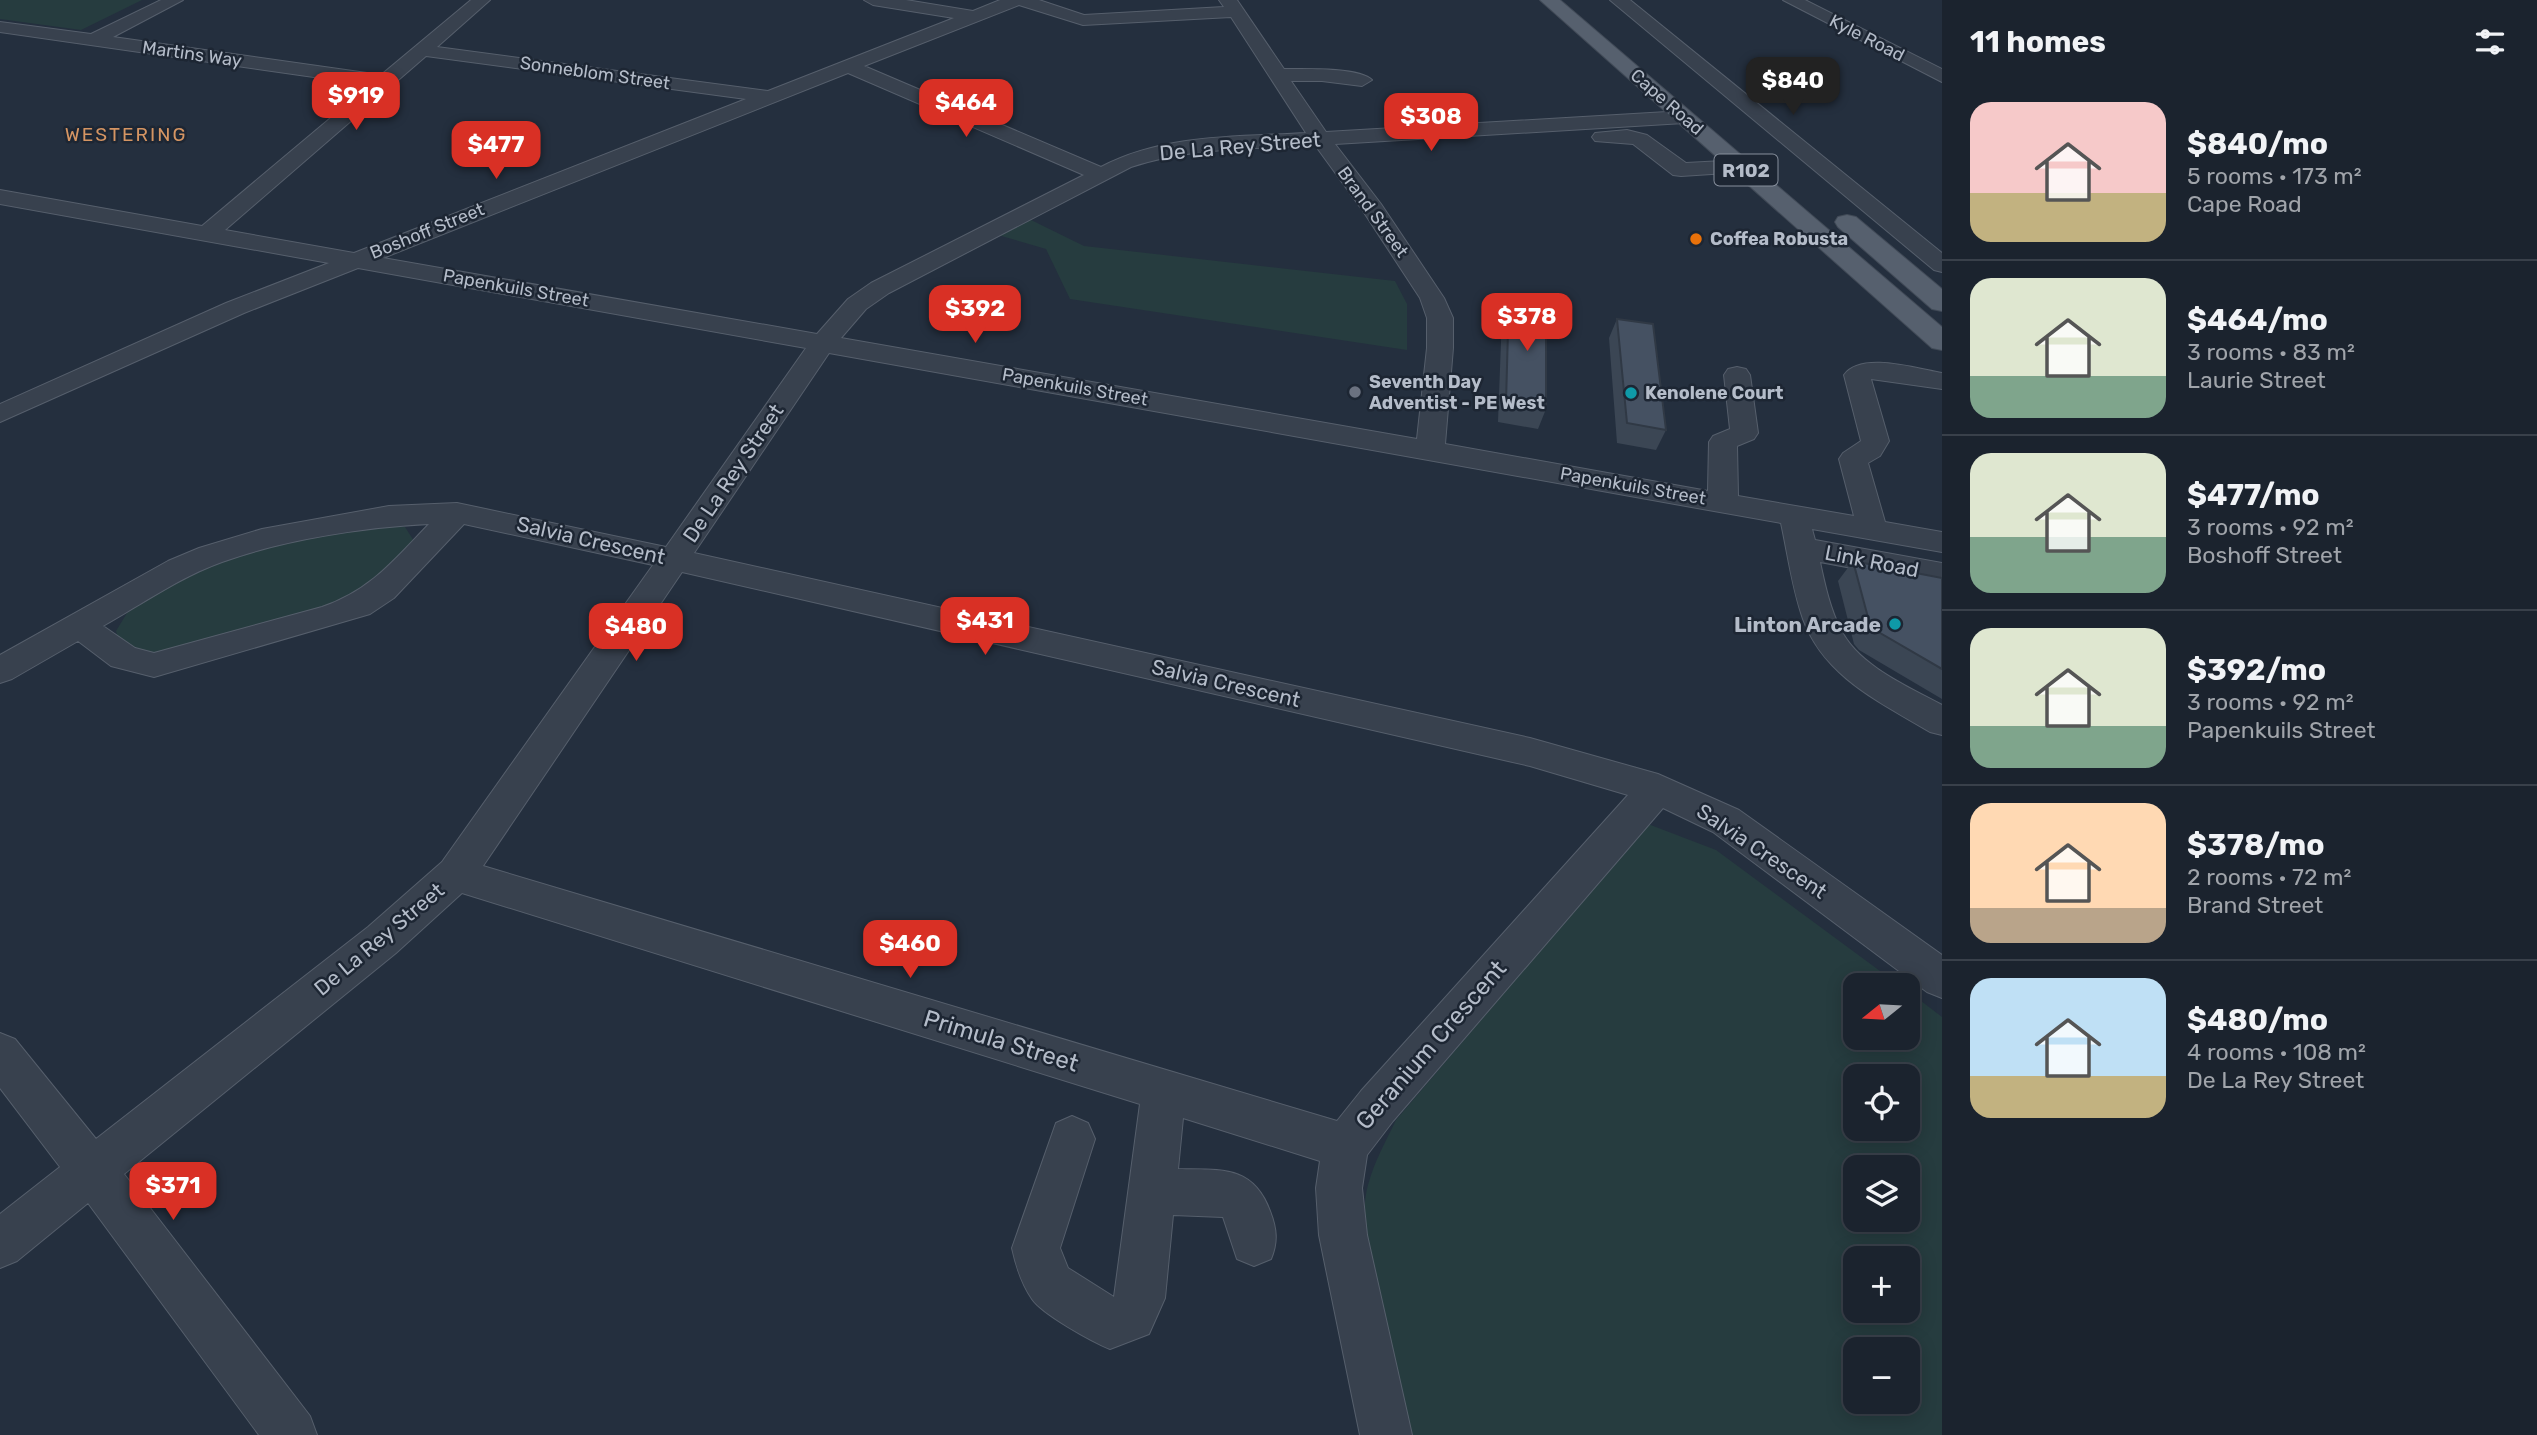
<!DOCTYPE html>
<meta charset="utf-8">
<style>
body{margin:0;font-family:Rubik,sans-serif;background:#242b36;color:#f1f3f6;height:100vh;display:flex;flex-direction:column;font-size:26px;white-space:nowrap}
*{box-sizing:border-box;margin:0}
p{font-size:23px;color:#a0a4aa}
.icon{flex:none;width:38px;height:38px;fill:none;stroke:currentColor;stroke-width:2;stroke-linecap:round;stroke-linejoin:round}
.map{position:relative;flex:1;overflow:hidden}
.side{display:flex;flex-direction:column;background:#1b232e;width:595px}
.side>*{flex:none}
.needle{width:46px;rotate:252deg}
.controls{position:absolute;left:1843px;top:973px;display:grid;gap:14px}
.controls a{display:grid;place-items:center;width:77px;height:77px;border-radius:14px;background:#1b232e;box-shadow:0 4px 18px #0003,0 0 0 2px #39404a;font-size:35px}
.price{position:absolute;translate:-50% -60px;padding:0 16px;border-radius:14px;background:#d93025;color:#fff;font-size:23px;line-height:46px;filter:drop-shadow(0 2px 4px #0008)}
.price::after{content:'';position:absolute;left:50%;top:42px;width:21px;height:16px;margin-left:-10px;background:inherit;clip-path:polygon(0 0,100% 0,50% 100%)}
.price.on{background:#222;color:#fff}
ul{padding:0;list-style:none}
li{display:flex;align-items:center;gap:21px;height:175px;padding:0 28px}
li+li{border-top:2px solid #39404a}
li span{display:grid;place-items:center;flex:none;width:196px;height:140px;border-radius:21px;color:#555}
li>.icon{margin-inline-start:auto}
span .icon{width:84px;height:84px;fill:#fffc;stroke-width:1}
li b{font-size:30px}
h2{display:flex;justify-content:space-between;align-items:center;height:84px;padding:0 28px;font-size:30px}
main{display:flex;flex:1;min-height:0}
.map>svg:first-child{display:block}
</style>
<main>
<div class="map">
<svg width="1942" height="1435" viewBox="0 0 1942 1435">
<rect width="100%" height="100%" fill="#242f3e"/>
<path fill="#263c3f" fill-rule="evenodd" d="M0,0H142L81,30L0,19Z
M1029,219L1084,246L1395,281L1407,304V350L1070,299L1046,249L998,235Z
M376,525L405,527L414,541L369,595L153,659L120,645L116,631L127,613L152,596L206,566L265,547Z
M1648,824L1716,850L1899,985H1855V1038H1908V991L1942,1017V1435H1406C1393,1375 1352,1241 1368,1185C1374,1162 1386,1141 1396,1120ZM1855,1076H1908V1129H1855ZM1855,1167H1908V1220H1855ZM1855,1258H1908V1311H1855ZM1855,1349H1908V1402H1855Z"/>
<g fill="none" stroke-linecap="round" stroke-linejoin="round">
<defs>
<path id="minor" d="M161,0H183L113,37L381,75L471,0H490L437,47L768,91L954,18L873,5L864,0H906L973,11L1000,0H1039L1084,15L1224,7L1219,0H1237L1284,69C1302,69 1360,67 1372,80L1362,86L1322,81H1291L1326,132L1684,111L1691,113L1694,117L1691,121L1684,123L1335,144L1381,204L1444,298L1453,318V348L1445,444L1708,491L1709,442L1713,436L1730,429L1724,375L1728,369L1737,367L1746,369L1750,375L1758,433L1754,439L1737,446L1738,496L1854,516L1839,459L1843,453L1861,441L1844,375C1861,351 1917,369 1942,373V389L1871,379L1889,441L1880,456L1868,463L1885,522L1942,532V552L1812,529L1815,540L1942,563V585L1820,562C1825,585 1830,609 1841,630C1859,666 1909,687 1942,705V735L1930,732C1880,702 1824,677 1803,619C1792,588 1788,555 1781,523L829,353L694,553L1530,738L1658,774L1739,810L1942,955V998L1927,992L1713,832L1663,808L1393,1121L1367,1155L1362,1188L1367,1235L1412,1435H1360L1319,1235L1316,1188L1320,1161L1183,1118L1178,1169C1221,1170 1253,1165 1270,1211C1277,1229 1278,1242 1271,1259L1254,1266L1237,1259L1223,1217L1173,1215L1165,1298L1149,1334L1110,1349C1092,1342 1042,1314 1032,1299C1021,1283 1016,1266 1012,1248L1056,1123L1072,1116L1088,1123L1095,1139L1060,1248L1068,1268L1114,1297L1140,1104L462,893L396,953L124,1174L310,1416L317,1435H259L88,1203L17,1261L0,1268V1214L60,1167L0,1088V1033L15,1039L96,1139L368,927L442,862L653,565L464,524L394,598L370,614L154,677L111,666L78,641L12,679L0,683V655L168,561L199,548L262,529L389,506L457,503L666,547L806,348L358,268L244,313L0,422V404L226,303L329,263L0,204V190L202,226L370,85L0,32V22L91,34ZM1019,5L1083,25L1231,17L1306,133C1237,137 1164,134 1101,167L864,66ZM426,56L746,99L354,253L225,230ZM848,73L1084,175L871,283L848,299L817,334L383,258ZM1315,145L1363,211L1420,298L1427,318V348L1417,439L841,338L866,309L889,293L1131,167C1190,147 1253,149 1315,145ZM429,524C394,560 371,590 322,607L154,653L135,648L103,626C142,604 180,577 222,562C283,540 364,527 429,524ZM682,572L1530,766L1628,795L1361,1091L1337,1121L483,866Z
M1610,0H1630L1942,253V272L1934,270Z
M1783,0H1805L1942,69V82Z
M1627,130L1647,135L1686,163L1742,160L1750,161L1753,166L1750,171L1742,172L1681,176L1673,175L1633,144L1595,141L1592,137L1595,133Z"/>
<path id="major" d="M1540,0H1560L1942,327V350L1932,348Z
M1847,215L1856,217L1942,289V311L1932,309L1838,227L1835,222L1838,217Z"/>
</defs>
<use href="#minor" stroke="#565f6c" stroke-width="2"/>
<use href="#major" stroke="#414a57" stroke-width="2"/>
<use href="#minor" fill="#38414e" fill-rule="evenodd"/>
<use href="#major" fill="#56606e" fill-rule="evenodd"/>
</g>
<path fill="#3b4654" d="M1509,296L1546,409L1538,429L1498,422L1502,315Z
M1617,319L1666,430L1656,450L1617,443L1609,338Z
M1853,561L1942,578V699L1859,650L1854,644L1838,581Z"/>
<path fill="#455162" stroke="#303945" stroke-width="2" d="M1509,296L1546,301V409L1506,402Z
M1617,319L1653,324L1666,430L1627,423Z
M1853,561L1942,578V669L1875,630L1870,625Z"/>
<circle fill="#e8710a" stroke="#1d2633" stroke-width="2.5" cx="1696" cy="239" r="7"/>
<circle fill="#6b7280" stroke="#1d2633" stroke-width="2.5" cx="1355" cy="392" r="7"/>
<g fill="#0f9aa8" stroke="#1d2633" stroke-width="2.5">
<circle cx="1631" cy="393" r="7"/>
<circle cx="1895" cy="624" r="7"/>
</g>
<g text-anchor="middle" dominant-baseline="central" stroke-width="5" stroke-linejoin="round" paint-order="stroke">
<g font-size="18" fill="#b4bcc9" stroke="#1d2633">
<text transform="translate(1867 38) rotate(27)">Kyle Road</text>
<text transform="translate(192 54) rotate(8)">Martins Way</text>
<text transform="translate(595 73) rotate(8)">Sonneblom Street</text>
<text transform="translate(1667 102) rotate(41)">Cape Road</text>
<text transform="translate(1373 212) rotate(54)">Brand Street</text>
<text transform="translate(427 231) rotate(-22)">Boshoff Street</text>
<text transform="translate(516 288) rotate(10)">Papenkuils Street</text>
<text transform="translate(1075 387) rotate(10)">Papenkuils Street</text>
<text transform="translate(1633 486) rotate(10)">Papenkuils Street</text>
</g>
<g font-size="18" font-weight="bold" fill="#b4bcc9" stroke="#1d2633" text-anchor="start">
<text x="1710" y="239">Coffea Robusta</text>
<text x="1369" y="382">Seventh Day<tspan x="1369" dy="21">Adventist - PE West</tspan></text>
<text x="1645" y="393">Kenolene Court</text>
</g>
<g font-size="19" letter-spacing="2" fill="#d59563" stroke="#1d2633">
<text x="126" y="134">WESTERING</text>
</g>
<rect fill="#1d2633" stroke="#878f9c" stroke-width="2" x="1714.5" y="154.5" width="63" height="31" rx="5"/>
<g font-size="19" font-weight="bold" fill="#b4bcc9">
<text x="1746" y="170">R102</text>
</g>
<g font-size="21" fill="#b4bcc9" stroke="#1d2633">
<text transform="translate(1240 146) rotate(-5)">De La Rey Street</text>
<text transform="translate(733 473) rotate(-56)">De La Rey Street</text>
<text transform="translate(591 540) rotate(13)">Salvia Crescent</text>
<text transform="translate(1872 561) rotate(11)">Link Road</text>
<text transform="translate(1226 683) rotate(13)">Salvia Crescent</text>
<text transform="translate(1762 851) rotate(34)">Salvia Crescent</text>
<text transform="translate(379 939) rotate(-40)">De La Rey Street</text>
</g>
<g font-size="21" font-weight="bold" fill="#b4bcc9" stroke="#1d2633" text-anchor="end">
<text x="1881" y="624">Linton Arcade</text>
</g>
<g font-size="24" fill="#b4bcc9" stroke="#1d2633">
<text transform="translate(1001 1041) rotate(17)">Primula Street</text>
<text transform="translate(1431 1045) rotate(-49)">Geranium Crescent</text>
</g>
</g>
</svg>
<div class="controls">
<a><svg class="needle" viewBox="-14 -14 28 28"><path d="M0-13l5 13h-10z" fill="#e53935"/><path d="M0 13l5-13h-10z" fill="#a0a4aa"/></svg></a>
<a><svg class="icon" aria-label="locate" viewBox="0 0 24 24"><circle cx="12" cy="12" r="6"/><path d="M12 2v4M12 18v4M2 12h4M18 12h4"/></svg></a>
<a><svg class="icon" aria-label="layers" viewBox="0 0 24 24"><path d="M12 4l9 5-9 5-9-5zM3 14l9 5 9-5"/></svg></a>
<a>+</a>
<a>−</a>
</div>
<b class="price on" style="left:1793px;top:117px">$840</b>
<b class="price" style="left:356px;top:132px">$919</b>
<b class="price" style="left:966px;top:139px">$464</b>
<b class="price" style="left:1431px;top:153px">$308</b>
<b class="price" style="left:496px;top:181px">$477</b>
<b class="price" style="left:975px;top:345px">$392</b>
<b class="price" style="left:1527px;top:353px">$378</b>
<b class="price" style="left:985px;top:657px">$431</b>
<b class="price" style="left:636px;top:663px">$480</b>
<b class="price" style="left:910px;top:980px">$460</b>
<b class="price" style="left:173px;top:1222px">$371</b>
</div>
<section class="side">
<h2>11 homes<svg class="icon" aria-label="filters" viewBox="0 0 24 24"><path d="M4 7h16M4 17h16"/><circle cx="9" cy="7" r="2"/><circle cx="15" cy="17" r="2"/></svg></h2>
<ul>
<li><span style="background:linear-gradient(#f6c9c9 65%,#c2b280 0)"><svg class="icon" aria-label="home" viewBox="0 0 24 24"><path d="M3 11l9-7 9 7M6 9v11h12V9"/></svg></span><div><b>$840/mo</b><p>5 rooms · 173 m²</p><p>Cape Road</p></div></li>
<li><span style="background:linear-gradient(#dfe7d0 70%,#7fa58c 0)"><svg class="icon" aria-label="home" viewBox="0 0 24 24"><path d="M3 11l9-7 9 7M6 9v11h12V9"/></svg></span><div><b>$464/mo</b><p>3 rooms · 83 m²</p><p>Laurie Street</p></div></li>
<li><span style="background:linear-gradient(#dfe7d0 60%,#7fa58c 0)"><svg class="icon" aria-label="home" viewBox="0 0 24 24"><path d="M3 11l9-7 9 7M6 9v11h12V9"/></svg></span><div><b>$477/mo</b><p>3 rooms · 92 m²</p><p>Boshoff Street</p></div></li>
<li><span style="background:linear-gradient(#dfe7d0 70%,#7fa58c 0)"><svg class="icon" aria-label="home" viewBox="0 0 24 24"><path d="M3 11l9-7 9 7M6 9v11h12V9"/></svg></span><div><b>$392/mo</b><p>3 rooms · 92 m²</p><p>Papenkuils Street</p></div></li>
<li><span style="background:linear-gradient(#ffd9b3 75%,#b9a48a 0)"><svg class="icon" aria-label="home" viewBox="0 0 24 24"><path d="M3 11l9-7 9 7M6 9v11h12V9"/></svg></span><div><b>$378/mo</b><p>2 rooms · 72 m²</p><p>Brand Street</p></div></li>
<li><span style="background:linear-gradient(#bfe0f5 70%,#c2b280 0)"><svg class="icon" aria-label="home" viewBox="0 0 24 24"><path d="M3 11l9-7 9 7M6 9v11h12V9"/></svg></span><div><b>$480/mo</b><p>4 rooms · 108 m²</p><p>De La Rey Street</p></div></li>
</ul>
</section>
</main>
